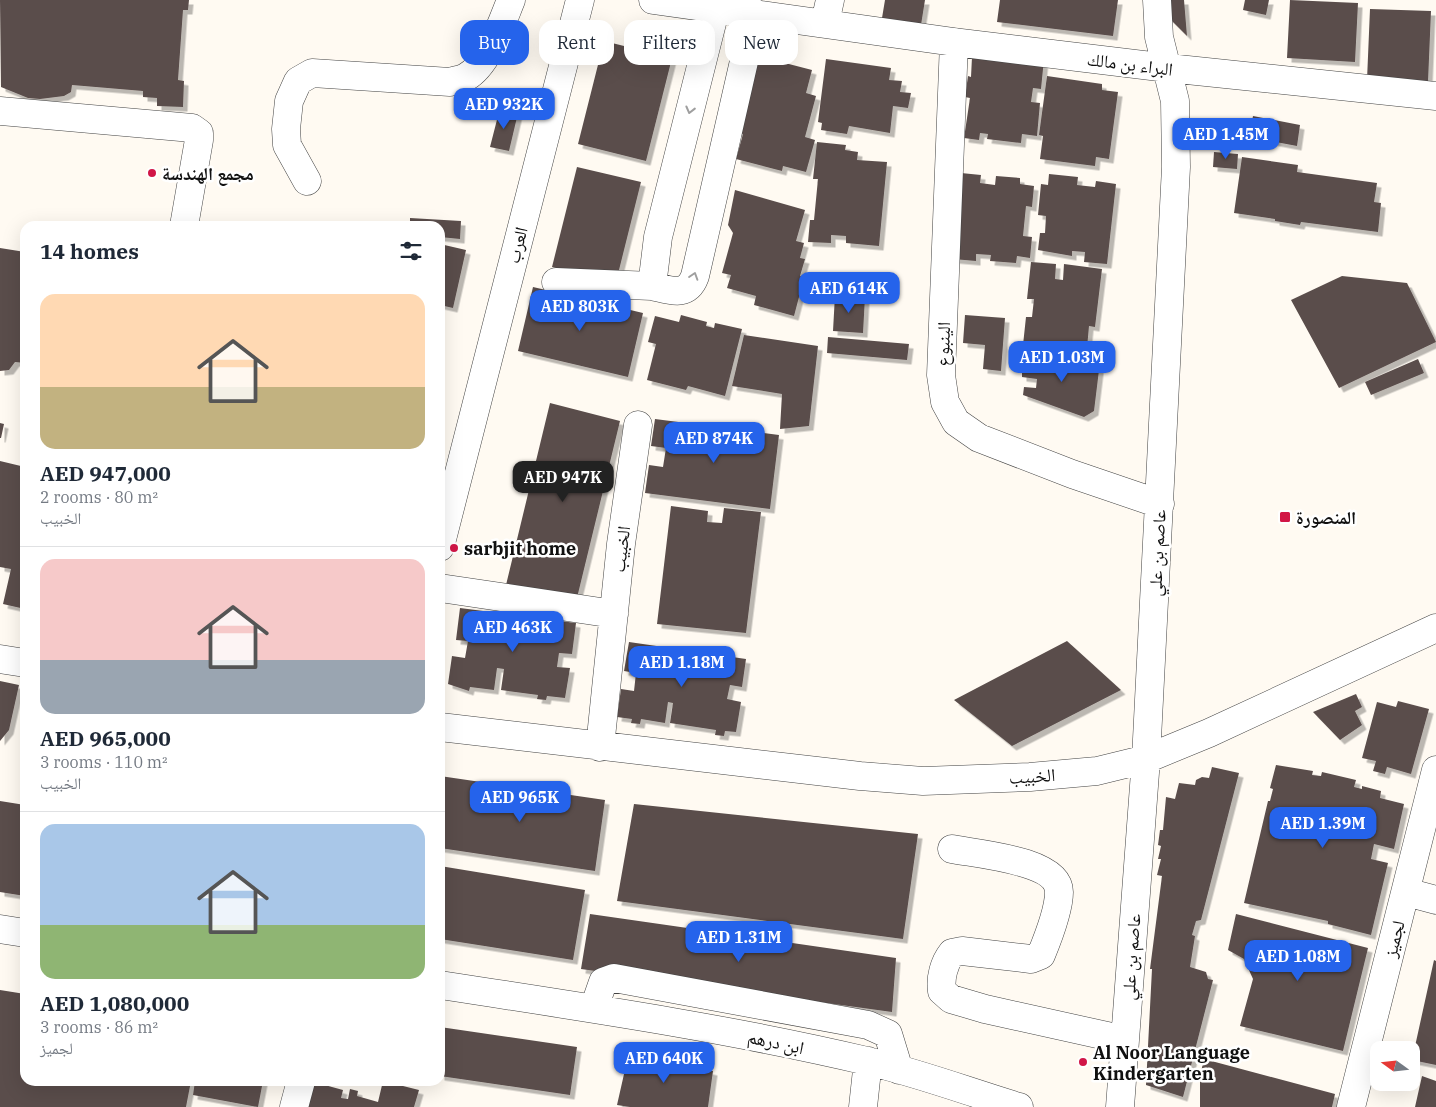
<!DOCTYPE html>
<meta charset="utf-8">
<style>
body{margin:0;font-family:"IBM Plex Serif","Noto Naskh Arabic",serif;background:#f6f6f7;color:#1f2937;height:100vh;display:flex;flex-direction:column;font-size:19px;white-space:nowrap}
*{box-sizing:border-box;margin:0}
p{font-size:16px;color:#747a83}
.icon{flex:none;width:28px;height:28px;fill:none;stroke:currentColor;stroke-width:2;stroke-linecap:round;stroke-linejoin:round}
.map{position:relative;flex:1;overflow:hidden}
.details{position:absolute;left:20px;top:221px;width:425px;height:865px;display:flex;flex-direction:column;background:#fff;border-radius:15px;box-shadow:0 5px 20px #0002}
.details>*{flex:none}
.banner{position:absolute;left:460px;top:20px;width:475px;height:45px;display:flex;gap:10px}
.needle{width:32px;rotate:285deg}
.buttons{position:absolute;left:1370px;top:1041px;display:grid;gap:10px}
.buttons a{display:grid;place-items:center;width:50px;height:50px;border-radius:10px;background:#fff;box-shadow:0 5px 20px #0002;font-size:25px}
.price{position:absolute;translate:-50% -42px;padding:0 11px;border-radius:10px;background:#2563eb;color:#fff;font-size:16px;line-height:32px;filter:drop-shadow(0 1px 2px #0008)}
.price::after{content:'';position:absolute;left:50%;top:30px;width:15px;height:11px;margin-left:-8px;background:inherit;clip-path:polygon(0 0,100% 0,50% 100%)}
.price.selected{background:#222;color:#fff}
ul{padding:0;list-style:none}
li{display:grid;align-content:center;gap:10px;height:265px;padding:0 20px}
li+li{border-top:1px solid #e0e1e3}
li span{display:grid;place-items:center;height:155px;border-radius:15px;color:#555}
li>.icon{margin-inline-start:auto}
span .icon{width:90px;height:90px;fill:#fffc;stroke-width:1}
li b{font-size:21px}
h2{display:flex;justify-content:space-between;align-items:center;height:60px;padding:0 20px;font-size:21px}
.tag{padding:0 18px;border-radius:15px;background:#fff;box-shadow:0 5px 20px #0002;font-size:18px;line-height:45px}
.tag.selected{background:#2563eb;color:#fff}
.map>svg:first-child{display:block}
</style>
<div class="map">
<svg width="1436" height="1107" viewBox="0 0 1436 1107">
<defs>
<filter id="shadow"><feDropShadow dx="4.5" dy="4.5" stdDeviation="0" flood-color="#0004"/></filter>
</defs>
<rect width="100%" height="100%" fill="#fffaf2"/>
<path fill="#5a4d4b" filter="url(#shadow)" d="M0,0H189L188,10H183L178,80L184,81L183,107L157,106V98L143,97V91L72,85L71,92L64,96L40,99L28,98L1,87Z
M885,0H925L921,25L882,18Z
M1000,0H1118L1113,36L997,22Z
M1165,0H1184L1187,36L1163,12Z
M1245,0H1269L1266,15L1243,10Z
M1290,0L1358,3L1355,62L1287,58Z
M1370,9L1431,11L1428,82L1367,80Z
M604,41L672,58L646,161L578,144Z
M754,55L812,70L806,93L816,96L805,137L815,140L806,172L783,166L782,171L736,159L743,134L734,131Z
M972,57L1044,59L1041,89L1033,88L1031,102L1040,103L1037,136L1022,134L1021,143L987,139L988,134L980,133L979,140L964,138L970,98L965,97L968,76L971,77Z
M826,59L891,68L889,80L902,81L900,92L911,93L908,108L893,106L890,133L849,126L847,134L821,130L822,123L818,122Z
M1047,76L1102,84V90L1118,92L1109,159L1096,157L1095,166L1040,159L1043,136L1039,135Z
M500,108L518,113L509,151L490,147Z
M1253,116L1300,125L1297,146L1249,137Z
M817,142L846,145L845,150L858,152L857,160L887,162L879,246L846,243V236L831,235V243L808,242L810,220H814L818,179H813Z
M1214,152L1238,154L1237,169L1213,167Z
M1242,157L1298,165L1297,172L1377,183L1374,202L1381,203L1378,232L1301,222L1300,225L1275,221V219L1234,213Z
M577,167L641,182L616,282L552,267Z
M961,173L981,175L980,183L995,185L996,176L1020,178V184L1034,186L1032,207L1026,206L1023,236L1032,237L1030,258L1017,256L1016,263L990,261L991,255L976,254V261L953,259Z
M1049,174L1078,177L1077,185L1095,187L1096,181L1116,184L1107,264L1084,262L1085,252L1072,251V256L1038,250L1040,233H1045L1046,216L1038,215L1041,184L1048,185Z
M735,190L805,210L796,241L804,243L800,258L805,259L800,276L804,278L794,316L754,305L756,296L727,288L731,275L722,273L733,233L728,225Z
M410,218L461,221L460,239L440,237V226H410Z
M440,244L466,250L453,308L440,305Z
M0,248L25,252V363L15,362L9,370L0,371Z
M1031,262L1056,264L1055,279L1063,280L1064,264L1102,269L1095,327L1089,326L1087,348L1062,345V349L1023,345L1026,317H1032L1034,299H1027Z
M1342,276L1407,283L1436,342L1339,388L1291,300Z
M533,287L643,313L628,377L518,351Z
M835,295L865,297L863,333L833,331Z
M681,315L707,322L706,326L714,328L715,323L742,329L725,396L688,386L686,390L647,380L656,344L648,342L655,316L679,322Z
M965,315L1005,318L1001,371L983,369L985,345L963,343Z
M744,335L818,346L809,426L780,429L782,394L732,386Z
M828,337L909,344L907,360L827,353Z
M1022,352L1055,358V364L1074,367L1075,359L1100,362L1094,411L1084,417L1023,395L1024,387L1036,388L1037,379L1022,377Z
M1418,359L1424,373L1371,395L1365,382Z
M550,403L620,421L576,602L506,585Z
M655,419L779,435L770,509L645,493L649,465L663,467L666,448L651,446Z
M0,423L4,424L1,438H0Z
M0,461L25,467V609L3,604L11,569L0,567Z
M671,506L708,511L707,522L722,523L724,508L761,512L746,633L657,624Z
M460,608L576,623L572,654L559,653L557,667L570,668L565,698L547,696L546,700L537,699L538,695L501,690L504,669L497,668L494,690L470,687L469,691L448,684L452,656L465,658L468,641L456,640Z
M1067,641L1121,690L1012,746L954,700Z
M629,642L746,659L742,687L730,685L727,699L741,702L736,732L725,731L724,736L715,735L716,730L670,723L673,703L668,702L665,723L641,719L640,724L631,723L632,719L617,717L621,689L634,691L636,673L624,671Z
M0,681L19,685L9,730L0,741Z
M1356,694L1362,707L1355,711L1362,725L1340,740L1313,712Z
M1398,701L1429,709L1411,774L1387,767L1385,774L1373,771L1376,761L1362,758L1377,702L1396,707Z
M1276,765L1313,771L1312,775L1321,776L1322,772L1356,780L1354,787L1362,789V786L1381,791L1380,798L1404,804L1394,849L1374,844L1371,859L1388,863L1371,935L1328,924V921L1244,903L1268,801H1270L1273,789L1270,788Z
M1212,767L1239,773L1201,920L1196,921L1192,935L1195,936L1190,967L1206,972L1208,979L1213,980L1183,1097L1146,1085L1152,969H1150L1162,876L1157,875L1161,859H1158L1161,846L1158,845L1160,830H1163L1166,797L1175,799L1179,783L1195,785L1196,780L1202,777L1209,778Z
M440,776L605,800L595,871L440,848Z
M0,801L25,805V896L0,892Z
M634,804L918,834L903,939L617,901Z
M440,866L585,890L573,960L440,939Z
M590,914L896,958L892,1012L581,969Z
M1236,914L1368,948L1343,1051L1240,1026L1253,979L1244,959L1228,950Z
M1434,960L1436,961V1065L1412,1060Z
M0,990L25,994V1081H191L186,1107H0Z
M440,1027L577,1047L570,1095L440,1076Z
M629,1052L713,1071L708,1107H630L617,1105Z
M1204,1059L1335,1094L1332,1107H1200V1076Z
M1422,1076L1436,1081V1107H1415Z
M195,1081H263L258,1107L193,1095Z
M310,1081L343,1090L341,1098L348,1099L350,1089L358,1091L357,1096L378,1102L383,1081L419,1090L414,1107H299Z"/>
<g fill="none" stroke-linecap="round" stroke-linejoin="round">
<defs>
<path id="minor" d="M653,0L954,42L1168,68L1436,96
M716,7L658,237L652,286C670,290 687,298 695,276L755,13
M825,23L830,0
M954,42L941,375L945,402L956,422L979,438L1072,474L1160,504
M0,111L192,128L199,133V140L184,226
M307,181L287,145L286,129L289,101L298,81L312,73L450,82C455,80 461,80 466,77C488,65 502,22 511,0
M556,282L652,286
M440,547L580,0
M440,588L614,614
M0,659L25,663
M440,727L860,776L923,781L1030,777L1097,771L1146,759L1209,733L1436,628
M600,747L621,544L638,425
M952,849C976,854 1059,860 1059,892C1059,910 1048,938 1041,955L1031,959L962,951L952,953C944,963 940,978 942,991L951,999L985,1009L1125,1040
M1406,892L1436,900
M0,929L25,933
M440,985C583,1007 727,1028 867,1061C919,1073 969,1092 1019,1107
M594,1008L603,982L614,978L868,1025L888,1034L899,1070
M294,1107L301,1081
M863,1107L868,1061
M1120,1107L1146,759L1176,167L1175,101L1159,37L1157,0
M1351,1107L1436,770"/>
</defs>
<use href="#minor" stroke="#434343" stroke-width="29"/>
<use href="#minor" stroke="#fff" stroke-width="28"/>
</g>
<defs><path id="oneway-chevron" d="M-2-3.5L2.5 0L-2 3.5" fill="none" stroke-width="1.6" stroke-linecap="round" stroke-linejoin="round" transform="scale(1.25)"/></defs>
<g stroke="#9f9f9f">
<use href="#oneway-chevron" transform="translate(690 110) rotate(104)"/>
<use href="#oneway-chevron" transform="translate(694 276) rotate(-72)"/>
</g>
<g fill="#d11647" stroke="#fff" stroke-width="2">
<circle cx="152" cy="173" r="5"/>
<rect x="1279" y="511" width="12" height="12" rx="2.5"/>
<circle cx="454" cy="548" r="5"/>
<circle cx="1083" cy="1062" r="5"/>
</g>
<g text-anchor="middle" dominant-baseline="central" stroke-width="5" stroke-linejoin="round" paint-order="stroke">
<g font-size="18" fill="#101010" stroke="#fff">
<text transform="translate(1130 64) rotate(7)">البراء بن مالك</text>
<text transform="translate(517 245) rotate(-76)">العرب</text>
<text transform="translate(943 344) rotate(-88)">الينبوع</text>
<text transform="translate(621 549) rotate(-83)">الخبيب</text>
<text transform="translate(1157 553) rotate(-87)">عاصم بن علي</text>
<text transform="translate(1032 776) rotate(-4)">الخبيب</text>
<text transform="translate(1394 939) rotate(-76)">لجميز</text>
<text transform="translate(1131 957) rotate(-86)">عاصم بن علي</text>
<text transform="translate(776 1042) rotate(12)">ابن درهم</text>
</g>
<g font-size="18" font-weight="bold" fill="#101010" stroke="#fff" text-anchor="start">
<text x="162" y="173">مجمع الهندسة</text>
<text x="1296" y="517">المنصورة</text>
<text x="464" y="548">sarbjit home</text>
<text x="1093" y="1052">Al Noor Language<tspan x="1093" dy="21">Kindergarten</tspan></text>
</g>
</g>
</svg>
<div class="buttons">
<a><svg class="needle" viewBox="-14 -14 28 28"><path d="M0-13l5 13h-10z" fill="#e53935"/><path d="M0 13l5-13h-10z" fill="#747a83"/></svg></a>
</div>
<b class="price" style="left:504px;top:130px">AED 932K</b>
<b class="price" style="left:1226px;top:160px">AED 1.45M</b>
<b class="price" style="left:849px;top:314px">AED 614K</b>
<b class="price" style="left:580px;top:332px">AED 803K</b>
<b class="price" style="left:1062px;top:383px">AED 1.03M</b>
<b class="price" style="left:714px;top:464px">AED 874K</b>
<b class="price selected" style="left:563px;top:503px">AED 947K</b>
<b class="price" style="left:513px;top:653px">AED 463K</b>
<b class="price" style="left:682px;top:688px">AED 1.18M</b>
<b class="price" style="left:520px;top:823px">AED 965K</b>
<b class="price" style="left:1323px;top:849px">AED 1.39M</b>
<b class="price" style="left:739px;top:963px">AED 1.31M</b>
<b class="price" style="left:1298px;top:982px">AED 1.08M</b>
<b class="price" style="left:664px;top:1084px">AED 640K</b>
<div class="banner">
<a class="tag selected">Buy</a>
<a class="tag">Rent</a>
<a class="tag">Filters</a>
<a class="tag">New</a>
</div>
<section class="details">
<h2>14 homes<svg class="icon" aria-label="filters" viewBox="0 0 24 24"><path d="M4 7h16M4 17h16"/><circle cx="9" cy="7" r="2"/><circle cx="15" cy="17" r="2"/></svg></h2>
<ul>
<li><span style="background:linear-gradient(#ffd9b3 60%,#c2b280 0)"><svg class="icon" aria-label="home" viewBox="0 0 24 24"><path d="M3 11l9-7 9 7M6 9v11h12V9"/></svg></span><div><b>AED 947,000</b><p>2 rooms · 80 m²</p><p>الخبيب</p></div></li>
<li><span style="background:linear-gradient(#f6c9c9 65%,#9aa5b1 0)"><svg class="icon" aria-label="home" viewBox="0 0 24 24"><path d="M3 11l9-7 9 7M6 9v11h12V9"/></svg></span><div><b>AED 965,000</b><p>3 rooms · 110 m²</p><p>الخبيب</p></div></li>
<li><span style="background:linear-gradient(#a9c7e8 65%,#8fb573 0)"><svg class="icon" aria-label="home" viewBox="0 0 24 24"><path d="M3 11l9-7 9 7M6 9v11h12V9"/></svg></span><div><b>AED 1,080,000</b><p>3 rooms · 86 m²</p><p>لجميز</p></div></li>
</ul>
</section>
</div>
